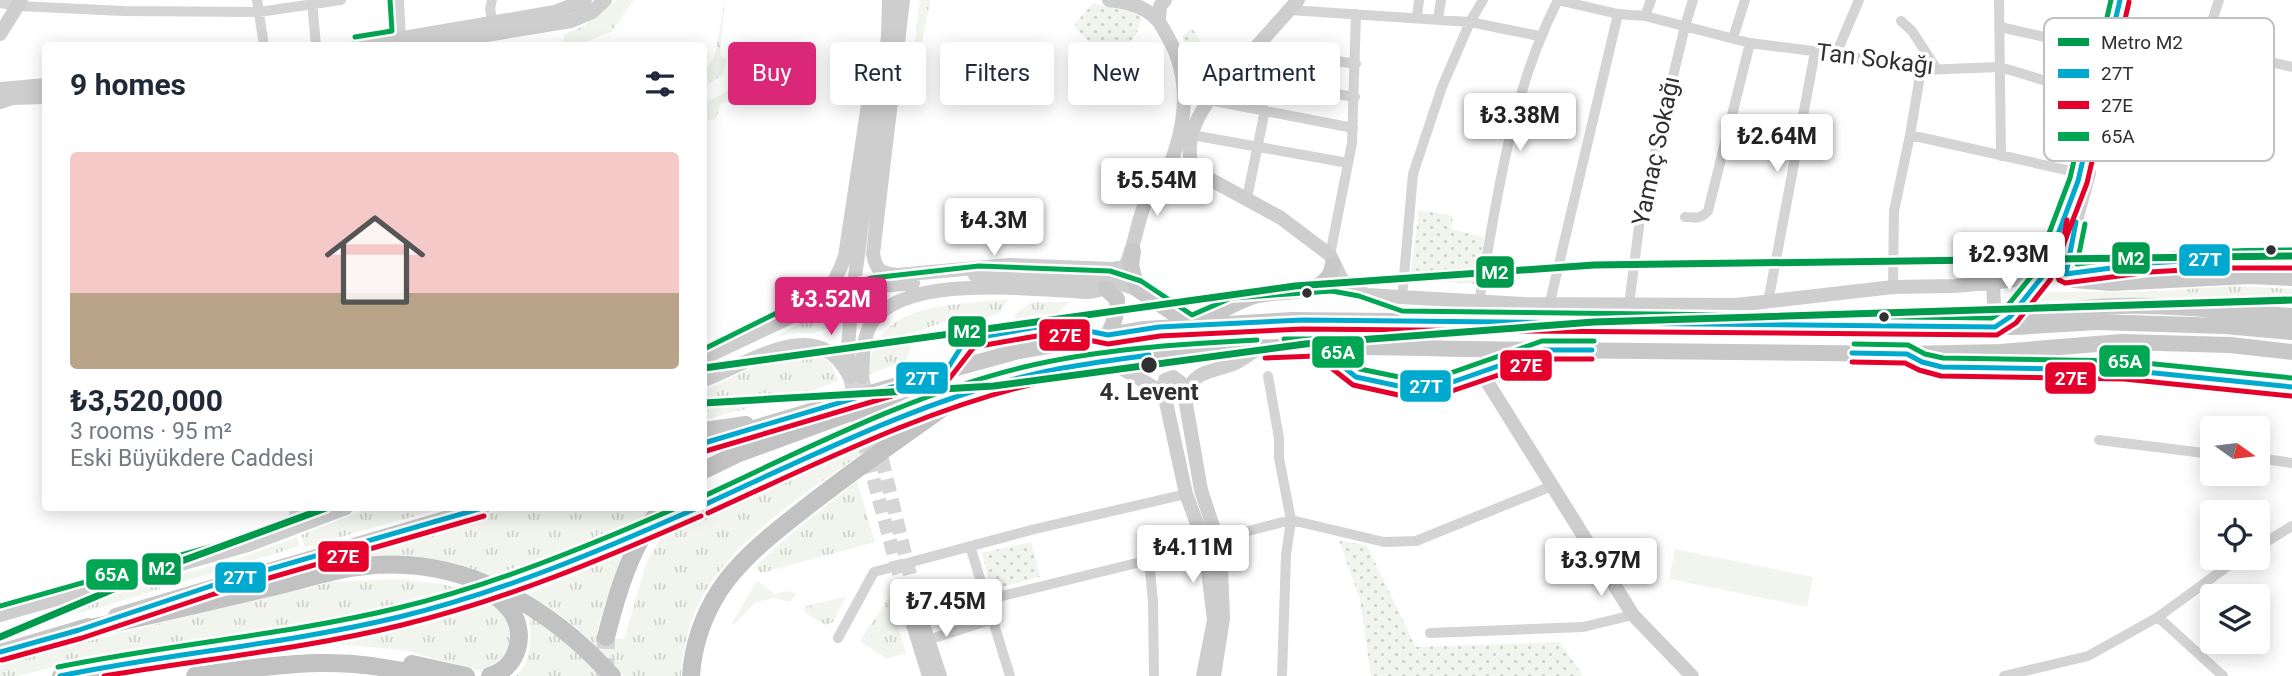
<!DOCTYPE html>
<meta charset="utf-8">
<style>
body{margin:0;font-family:Roboto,sans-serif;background:#f6f6f7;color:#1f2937;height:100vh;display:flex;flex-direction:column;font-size:26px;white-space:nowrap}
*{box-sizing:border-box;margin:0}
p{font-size:23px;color:#747a83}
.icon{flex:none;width:38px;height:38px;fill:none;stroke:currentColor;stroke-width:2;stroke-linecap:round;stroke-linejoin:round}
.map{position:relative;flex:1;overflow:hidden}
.details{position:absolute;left:42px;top:42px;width:665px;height:469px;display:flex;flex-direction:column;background:#fff;border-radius:7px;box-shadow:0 4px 18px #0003}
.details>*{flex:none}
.top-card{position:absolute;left:728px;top:42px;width:665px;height:63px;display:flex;gap:14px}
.needle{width:46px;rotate:104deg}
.fabs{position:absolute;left:2200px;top:416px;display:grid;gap:14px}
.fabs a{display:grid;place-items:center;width:70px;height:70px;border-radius:7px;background:#fff;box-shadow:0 4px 18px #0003;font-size:35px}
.price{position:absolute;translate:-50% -60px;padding:0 16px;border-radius:7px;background:#fff;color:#222;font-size:23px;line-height:46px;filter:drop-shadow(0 2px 4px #0008)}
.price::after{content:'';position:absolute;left:50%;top:42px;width:21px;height:16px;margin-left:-10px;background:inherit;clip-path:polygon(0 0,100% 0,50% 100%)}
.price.current{background:#db2777;color:#fff}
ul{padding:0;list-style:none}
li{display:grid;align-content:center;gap:14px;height:371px;padding:0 28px}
li span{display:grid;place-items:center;height:217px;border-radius:7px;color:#555}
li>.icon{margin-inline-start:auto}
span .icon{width:126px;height:126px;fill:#fffc;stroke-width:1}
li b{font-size:30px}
h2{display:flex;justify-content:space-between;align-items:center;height:84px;padding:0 28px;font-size:30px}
.pill{padding:0 24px;border-radius:7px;background:#fff;box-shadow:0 4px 18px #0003;font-size:24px;line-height:63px}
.pill.current{background:#db2777;color:#fff}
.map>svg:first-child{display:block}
</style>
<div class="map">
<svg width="2292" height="676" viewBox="0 0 2292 676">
<defs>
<pattern id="grass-tufts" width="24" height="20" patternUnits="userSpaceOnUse" patternTransform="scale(1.75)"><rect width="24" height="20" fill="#f1f5ed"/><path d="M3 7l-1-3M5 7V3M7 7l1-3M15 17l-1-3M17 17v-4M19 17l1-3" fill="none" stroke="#cfd2cc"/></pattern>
<pattern id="park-dots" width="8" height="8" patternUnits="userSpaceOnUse" patternTransform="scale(1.75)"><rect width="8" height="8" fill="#f1f5ed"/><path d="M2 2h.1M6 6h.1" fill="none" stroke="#cfd2cc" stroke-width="1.8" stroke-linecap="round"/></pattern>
</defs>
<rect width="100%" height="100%" fill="#fff"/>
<path fill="url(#grass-tufts)" d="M617,0H634L611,32L577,45H562L565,34L582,27Z
M725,0L720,56L727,60L722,75L704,87V73L715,55Z
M920,0H930V2L911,96L909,91Z
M744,48L747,51L744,77L735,98L721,104L716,119L704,121V100C734,97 738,73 744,48Z
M2232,286L2292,289V306L2163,299L2037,301L2047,292H2145Z
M1008,299L999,314L969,321L960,316L916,332L906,361L867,375C877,299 948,307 1008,299Z
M842,302L843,319L814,334L799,333L777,336L820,311Z
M1032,302H1070L1056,315L1040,314L1015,319V314Z
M804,350C823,352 833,363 838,381L814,390L704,420V391L766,361Z
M870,444L871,447C817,485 741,533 706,590C690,616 683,645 681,676H624C594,645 566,613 526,595L626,554L604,605L596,636L624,639L646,564L660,538L724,510L836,456Z
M857,481L875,542L761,573L755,567L787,537Z
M370,508H444L305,547L301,535Z
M508,508H653L646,518L566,552L496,577L464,567L430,559L326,566L324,560Z
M297,537L300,546L163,588L160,580L240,558Z
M400,579L442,584L458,588L356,615L223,638L152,646L88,658L19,676H0V663L290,591L332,582Z
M158,581L160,589L77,614L75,605Z
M757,581L775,594L787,591L796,594L790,602L774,598L756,602L734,624L732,623Z
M846,596L833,622L826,625L805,613L804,607Z
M889,597L906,653L887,659L860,641Z
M496,601L514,634L506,658L487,670L481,671L408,651L339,644L432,623Z
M529,615L550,628L602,676H516C533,661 532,637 529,615Z"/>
<path fill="url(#park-dots)" d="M1092,4L1137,12L1142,19L1136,34L1112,66L1076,28L1075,24Z
M1192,28C1204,48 1217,60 1208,84L1200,88L1191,80V58L1182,36Z
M1419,210L1453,216L1451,229L1484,237L1476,284L1410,279Z
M1339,540L1367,546L1416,647L1560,642L1583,676H1371L1360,599Z
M1031,542L1040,577L991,590L982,553Z"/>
<path fill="#f1f5ed" d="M1675,549L1813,577L1807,607L1669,579Z"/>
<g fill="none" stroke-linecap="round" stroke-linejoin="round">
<path stroke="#d6d6d6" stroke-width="14" stroke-dasharray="14 7" stroke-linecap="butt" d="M850,377L859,425L910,615
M862,377L919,612"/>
<path stroke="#d6d6d6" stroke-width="18" stroke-dasharray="18 9" stroke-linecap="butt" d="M605,676L606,637"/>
<path stroke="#d4d4d4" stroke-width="10" d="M257,0L264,46
M399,0L401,38
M492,0L490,9L493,24
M1557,0L1618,14L1645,16L1750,43L1836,54L1921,70L2000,67L2046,81L2098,93
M1999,0L2001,156
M312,1L316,46
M0,3L18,6L124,11L259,12L341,0
M1290,10L1470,22L1539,36
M1645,16L1651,0
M1417,17L1419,0
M1438,19L1441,0
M1901,21L1912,31L1936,68
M2122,26L2292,67
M2000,27L2107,51
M1733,38L1745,0
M2204,46L2219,0
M1254,48L1356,64
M1836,54L1859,0
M1230,77L1355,97
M1209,100L1353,128
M1192,135L1348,163
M1910,135L2080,173
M1247,198L1265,110
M1685,217C1695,218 1701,219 1708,211L1750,43
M1330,255L1352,143L1356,14
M1893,287L1894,211L1910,135L1921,70
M1402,298L1413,174L1442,87L1470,22L1483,0
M1479,302C1497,199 1510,94 1558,0
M1550,302L1618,14
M1768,302L1815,52
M1629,305L1641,211L1685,26L1693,0
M1268,376L1279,438V458L1291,520L1286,555L1282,676
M2099,440L2212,454
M2258,458L2292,463
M307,523V508
M293,529L295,508
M970,546L1010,676
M2258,547L2292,526
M1149,560L1153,602L1154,676
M986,600L1149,560L1205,545L1217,539L1291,520L1384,542L1416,541L1552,486
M2158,617L2223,676
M1430,633L1583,627L1633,615
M937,637L993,619
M838,638L874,572L1035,529L1186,494
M2004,676L2088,656L2158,617L2239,558"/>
<path stroke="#cecece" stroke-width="14" d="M903,0L873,254C876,270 880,273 897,275L1009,265L1113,269L1125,266
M1109,0C1121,2 1134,3 1145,10C1158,17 1162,27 1169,39C1193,83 1185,130 1166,175
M1159,20L1160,6L1165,0
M0,34L21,0
M357,46L555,12L585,0
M420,46L571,21L592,12L605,0
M0,89L46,85
M0,102L12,98L46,97
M1193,170C1184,145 1194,121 1209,100L1298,0
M2066,274L2073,232L2089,173
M975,275L1108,280L1137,289
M1993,283L1995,327
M873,287L913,283
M852,298L859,305L882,311
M815,304C831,291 838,275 845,256L876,52
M1995,327L2010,317L2042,277L2078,181L2120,0
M704,358L822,302
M1107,360L1164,393
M1481,372L1633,615L1692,676
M850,377L848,347L852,298L888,36L889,0
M862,377C863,359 862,340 871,324C903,272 1033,290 1086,292C1147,290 1125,205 1163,178C1174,170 1180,167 1193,170L1281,218L1330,255L1341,278L1349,286L1366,295L1524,304L1736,305L1893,287L1955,286L1999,282L2149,263L2217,259H2292
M704,380C749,364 818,312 849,376
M1186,403C1189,370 1207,374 1233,364C1241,361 1249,354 1257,349
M919,612L940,676
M0,615L248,545L346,508
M910,615L929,676
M1203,676L1214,620L1205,545L1186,494L1164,393L1165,380L1173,377L1180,382L1186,404L1201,490L1217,539L1221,568L1223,619L1214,676"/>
<path stroke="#c8c8c8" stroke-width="16" d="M1133,251L1131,265L1137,289L1191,325
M2066,274L2074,280L2111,283L2249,276L2292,278
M1106,289L1117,299C1118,313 1114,322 1108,335
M2033,319C2106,294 2215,311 2292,316
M1199,322C1216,314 1235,302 1254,296C1280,288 1328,300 1333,264
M1912,357L1942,367L2125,370L2292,387
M935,374L1019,351L1144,329L1293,320L2017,327L2097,322L2225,326L2292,332
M704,430L746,424
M704,443L904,383
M704,505C808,458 913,405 1025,376C1165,340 1324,346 1468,349C1614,351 1761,352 1907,354L2000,352L2121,342L2230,345L2292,352
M116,616L482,508
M0,652L88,626
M60,676L161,657L302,636L441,606"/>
<path stroke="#c2c2c2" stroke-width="18" d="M704,470L739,453L870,405L946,371
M490,592C497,597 506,604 511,611C527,634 518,668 490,676
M79,630C144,618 207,602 272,587C302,580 334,569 365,566C462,555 549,606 612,676
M606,637C617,593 632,542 662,508
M412,664L466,676
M195,676C279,665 339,653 423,676
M691,676C693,645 702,618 719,591C738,562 767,538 794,517C847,474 903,436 958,397"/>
<path stroke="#cecece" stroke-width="14" d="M841,295L873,287"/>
<path stroke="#c8c8c8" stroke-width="16" d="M441,606L559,567L697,508"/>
<defs>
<path id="bus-1" d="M2076,222L2066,274L2149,263L2217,259H2292
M1265,349L1319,347L1356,377L1403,387L1444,385L1544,350H1592
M1852,353L1907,354L1922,362L1942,367L2125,370L2292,387
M704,443L946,371L963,344L970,339L1054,324L1108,335L1159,327L1303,320L1995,327L2010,317L2042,277L2078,181L2120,0
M704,505C815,454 928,397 1048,371C1081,364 1116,360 1149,355
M0,652L79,630L211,586L482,508
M60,676C172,653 287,644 399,617C502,592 600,551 697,508"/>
<path id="bus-2" d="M2067,220L2057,273L2059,280L2065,283L2150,272L2217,268H2292
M1265,358L1316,356L1353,385L1403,396L1446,393L1545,359H1592
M1852,362L1905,363L1919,370L1941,376L2124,379L2291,396
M706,451L949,379L974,347L1054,333L1108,344L1160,336L1303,329L1997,335L2016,323L2050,280L2087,183L2129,2
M708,513C818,463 931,406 1050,380C1083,372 1117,369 1150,364
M2,660L82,638L214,594L484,516
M104,676C203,659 304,649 402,625C505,600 603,559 701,516"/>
<path id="bus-3" d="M355,37L392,31L390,0
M2085,224L2077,264C2149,254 2219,250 2292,250
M1284,339H1321L1360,369L1404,378L1442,376L1542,341H1594
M1854,344L1908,345L1925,354L1943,358L2125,361L2292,378
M704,349L811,296L838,287L872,278L979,266L1110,271L1141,281L1192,315L1231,298L1332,291L1359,296L1402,311L1992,318L2004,310L2034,273L2070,178L2111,0
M704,496C808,448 912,394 1024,367C1100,349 1179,344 1257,340
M0,606L245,537L323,508
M58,667C171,644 286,635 398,608C494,585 586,547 676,508"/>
</defs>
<use href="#bus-1" stroke="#fff" stroke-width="10"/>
<use href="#bus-2" stroke="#fff" stroke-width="10"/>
<use href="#bus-3" stroke="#fff" stroke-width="10"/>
<use href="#bus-1" stroke="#00a9ce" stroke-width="5"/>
<use href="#bus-2" stroke="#e4002b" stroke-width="5"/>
<use href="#bus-3" stroke="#00a651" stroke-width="5"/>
<defs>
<path id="metro-1" d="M704,368L1295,286L1594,265L2292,256
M704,403L994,386L1305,344L1594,322L2292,300
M0,637L168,566L326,508"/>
</defs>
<use href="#metro-1" stroke="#fff" stroke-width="12"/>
<use href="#metro-1" stroke="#009a4c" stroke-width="7"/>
</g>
<g fill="#303030" stroke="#fff" stroke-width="2.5">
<circle cx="2271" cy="250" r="6"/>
<circle cx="1307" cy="293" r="6"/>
<circle cx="1884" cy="317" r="6"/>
<circle cx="1149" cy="365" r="9"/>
</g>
<g text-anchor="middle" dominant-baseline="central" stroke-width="7" stroke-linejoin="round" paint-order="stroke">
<g font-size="24" fill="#303030" stroke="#fff">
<text transform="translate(1875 59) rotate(7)">Tan Sokağı</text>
<text transform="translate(1656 151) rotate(-78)">Yamaç Sokağı</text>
</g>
<g font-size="24" font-weight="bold" fill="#303030" stroke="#fff">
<text x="1149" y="392">4. Levent</text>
</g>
</g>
<rect x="2044" y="18" width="230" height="143" rx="10" fill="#fff" stroke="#c1c1c1" stroke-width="2"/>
<rect x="2058" y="38" width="31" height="8" fill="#009a4c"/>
<rect x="2058" y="69" width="31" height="9" fill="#00a9ce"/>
<rect x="2058" y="101" width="31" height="8" fill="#e4002b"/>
<rect x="2058" y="132" width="31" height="9" fill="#00a651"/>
<g font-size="19" fill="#303030">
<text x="2101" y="49">Metro M2</text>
<text x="2101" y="80">27T</text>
<text x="2101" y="112">27E</text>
<text x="2101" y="143">65A</text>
</g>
<g stroke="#fff" stroke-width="2.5">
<rect x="2111" y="241" width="40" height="34" rx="7" fill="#009a4c"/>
<rect x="2178" y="243" width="53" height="34" rx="7" fill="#00a9ce"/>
<rect x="1475" y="255" width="40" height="34" rx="7" fill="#009a4c"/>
<rect x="947" y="315" width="40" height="33" rx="7" fill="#009a4c"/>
<rect x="1038" y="318" width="53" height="34" rx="7" fill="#e4002b"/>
<rect x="1311" y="335" width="54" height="34" rx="7" fill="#00a651"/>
<rect x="2098" y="344" width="53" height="34" rx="7" fill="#00a651"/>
<rect x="1499" y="349" width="54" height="33" rx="7" fill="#e4002b"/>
<rect x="2044" y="361" width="53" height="34" rx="7" fill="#e4002b"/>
<rect x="895" y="361" width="54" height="34" rx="7" fill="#00a9ce"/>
<rect x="1399" y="369" width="53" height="34" rx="7" fill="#00a9ce"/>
<rect x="317" y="540" width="53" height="33" rx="7" fill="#e4002b"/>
<rect x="141" y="552" width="41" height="34" rx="7" fill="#009a4c"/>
<rect x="85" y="558" width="54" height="33" rx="7" fill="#00a651"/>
<rect x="214" y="561" width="53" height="33" rx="7" fill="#00a9ce"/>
</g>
<g font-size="19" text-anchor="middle" font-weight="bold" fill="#fff">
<text x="2131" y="265">M2</text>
<text x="2205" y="266">27T</text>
<text x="1495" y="279">M2</text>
<text x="967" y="338">M2</text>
<text x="1065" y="342">27E</text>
<text x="1338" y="359">65A</text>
<text x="2125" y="368">65A</text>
<text x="1526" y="372">27E</text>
<text x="2071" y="385">27E</text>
<text x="922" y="385">27T</text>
<text x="1426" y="393">27T</text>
<text x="343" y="563">27E</text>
<text x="162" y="575">M2</text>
<text x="112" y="581">65A</text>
<text x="240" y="584">27T</text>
</g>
</svg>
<div class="fabs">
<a><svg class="needle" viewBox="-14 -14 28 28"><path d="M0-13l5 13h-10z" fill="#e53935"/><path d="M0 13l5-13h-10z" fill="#747a83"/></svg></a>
<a><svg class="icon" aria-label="locate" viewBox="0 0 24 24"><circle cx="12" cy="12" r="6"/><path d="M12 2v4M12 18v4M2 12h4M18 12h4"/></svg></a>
<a><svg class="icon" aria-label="layers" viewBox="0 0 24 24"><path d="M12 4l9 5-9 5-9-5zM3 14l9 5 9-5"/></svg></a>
</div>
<b class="price" style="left:1520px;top:153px">₺3.38M</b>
<b class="price" style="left:1777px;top:174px">₺2.64M</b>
<b class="price" style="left:1157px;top:218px">₺5.54M</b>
<b class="price" style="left:994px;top:258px">₺4.3M</b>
<b class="price" style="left:2009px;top:292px">₺2.93M</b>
<b class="price current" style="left:831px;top:337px">₺3.52M</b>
<b class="price" style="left:1193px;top:585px">₺4.11M</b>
<b class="price" style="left:1601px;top:598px">₺3.97M</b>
<b class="price" style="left:946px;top:639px">₺7.45M</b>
<div class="top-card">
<a class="pill current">Buy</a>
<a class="pill">Rent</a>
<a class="pill">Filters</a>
<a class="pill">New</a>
<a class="pill">Apartment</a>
</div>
<section class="details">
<h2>9 homes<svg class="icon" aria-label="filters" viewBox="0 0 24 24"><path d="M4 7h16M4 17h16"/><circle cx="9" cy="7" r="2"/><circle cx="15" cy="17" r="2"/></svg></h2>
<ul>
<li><span style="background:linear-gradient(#f6c9c9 65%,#b9a48a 0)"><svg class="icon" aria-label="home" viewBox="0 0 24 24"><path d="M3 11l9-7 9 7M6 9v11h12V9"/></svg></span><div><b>₺3,520,000</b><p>3 rooms · 95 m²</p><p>Eski Büyükdere Caddesi</p></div></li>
</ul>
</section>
</div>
